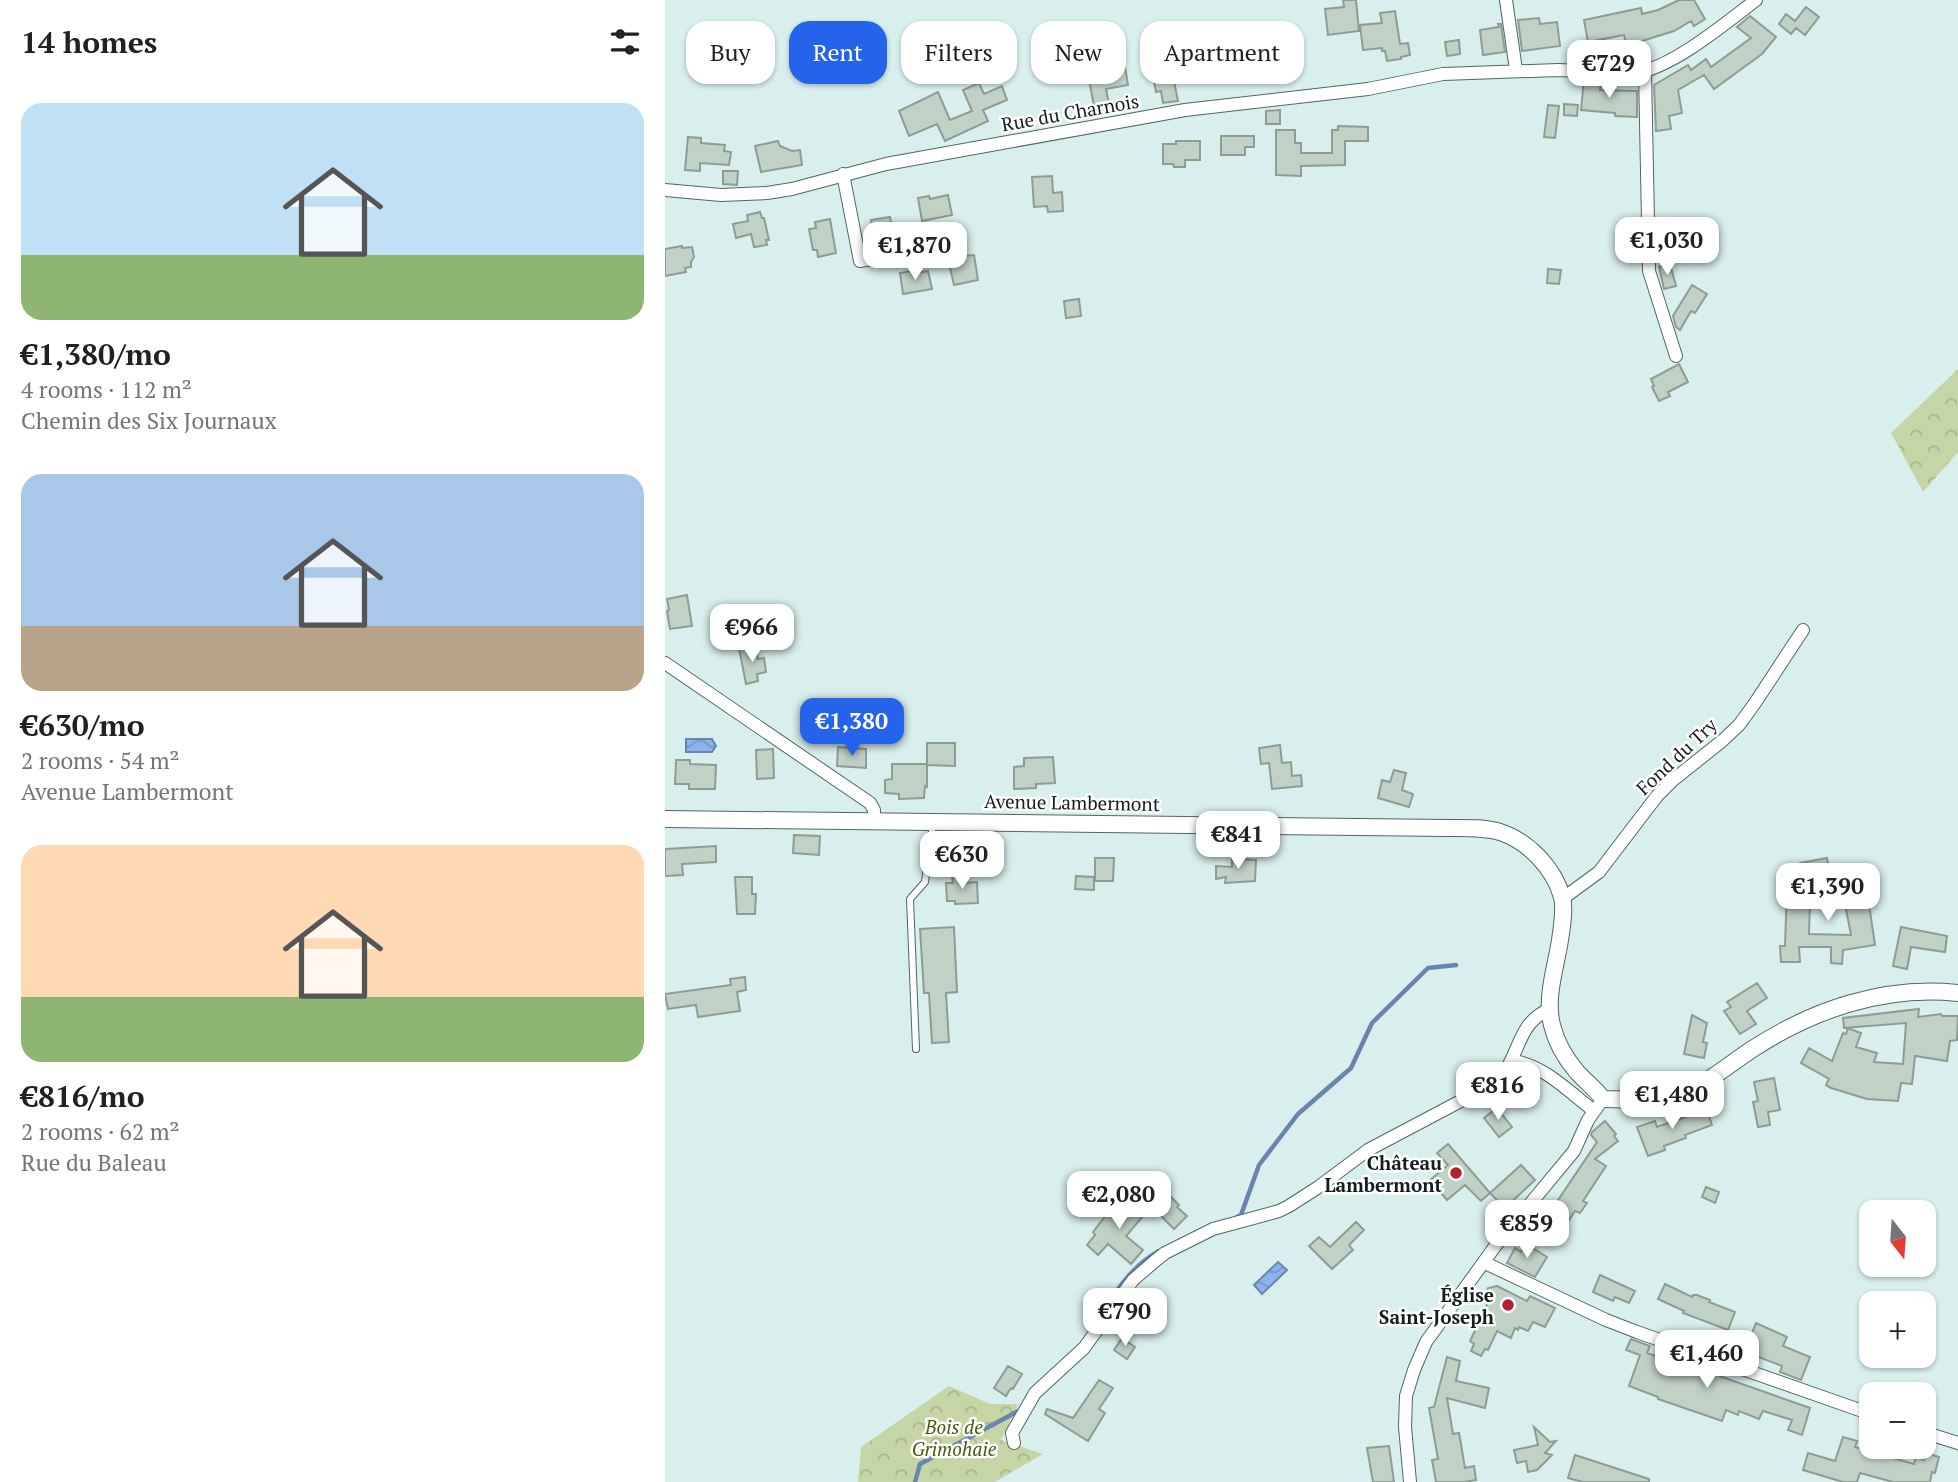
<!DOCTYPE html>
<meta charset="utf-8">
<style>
body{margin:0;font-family:"PT Serif",serif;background:#f2f2f2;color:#202124;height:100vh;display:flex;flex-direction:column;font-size:26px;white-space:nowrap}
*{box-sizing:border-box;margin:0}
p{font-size:23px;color:#757577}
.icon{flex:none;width:38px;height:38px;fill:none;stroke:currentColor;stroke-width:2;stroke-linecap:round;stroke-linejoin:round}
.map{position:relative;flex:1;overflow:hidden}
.details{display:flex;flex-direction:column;background:#fff;width:665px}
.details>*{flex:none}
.banner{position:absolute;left:21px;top:21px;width:665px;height:63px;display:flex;gap:14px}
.needle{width:46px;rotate:163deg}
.controls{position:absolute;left:1194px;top:1200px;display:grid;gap:14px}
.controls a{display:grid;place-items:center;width:77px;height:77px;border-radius:14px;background:#fff;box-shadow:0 2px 5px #0004;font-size:35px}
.price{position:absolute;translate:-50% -60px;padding:0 16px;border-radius:14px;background:#fff;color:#222;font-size:23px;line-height:46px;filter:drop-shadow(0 2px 4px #0008)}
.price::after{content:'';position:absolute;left:50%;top:42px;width:21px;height:16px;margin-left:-10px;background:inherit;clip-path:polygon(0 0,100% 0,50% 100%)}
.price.selected{background:#2563eb;color:#fff}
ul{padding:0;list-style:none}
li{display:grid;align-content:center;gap:14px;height:371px;padding:0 21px}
li span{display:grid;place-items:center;height:217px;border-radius:21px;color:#555}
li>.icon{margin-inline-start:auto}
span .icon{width:126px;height:126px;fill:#fffc;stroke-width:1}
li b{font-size:30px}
h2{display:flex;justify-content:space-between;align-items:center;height:84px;padding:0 21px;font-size:30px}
.chip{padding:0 24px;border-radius:21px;background:#fff;box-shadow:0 2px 5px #0004;font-size:24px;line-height:63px}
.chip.selected{background:#2563eb;color:#fff}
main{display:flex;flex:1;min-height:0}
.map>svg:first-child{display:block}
</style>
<main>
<section class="details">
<h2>14 homes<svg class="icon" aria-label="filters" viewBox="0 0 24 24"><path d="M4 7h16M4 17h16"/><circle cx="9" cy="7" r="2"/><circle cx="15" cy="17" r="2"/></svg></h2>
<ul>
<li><span style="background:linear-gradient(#bfe0f5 70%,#8fb573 0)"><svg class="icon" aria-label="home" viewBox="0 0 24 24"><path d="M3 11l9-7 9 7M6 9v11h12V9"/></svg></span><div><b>€1,380/mo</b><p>4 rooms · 112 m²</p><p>Chemin des Six Journaux</p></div></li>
<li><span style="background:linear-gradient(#a9c7e8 70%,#b9a48a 0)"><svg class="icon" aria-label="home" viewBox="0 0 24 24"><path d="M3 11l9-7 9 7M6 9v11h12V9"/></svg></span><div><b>€630/mo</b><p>2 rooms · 54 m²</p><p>Avenue Lambermont</p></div></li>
<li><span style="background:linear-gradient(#ffd9b3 70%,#8fb573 0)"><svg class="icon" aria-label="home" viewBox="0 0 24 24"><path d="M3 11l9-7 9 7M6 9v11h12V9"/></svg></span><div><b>€816/mo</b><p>2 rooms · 62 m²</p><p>Rue du Baleau</p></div></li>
</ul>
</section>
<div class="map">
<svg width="1293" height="1482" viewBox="0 0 1293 1482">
<defs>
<pattern id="forest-crowns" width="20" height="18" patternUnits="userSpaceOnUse" patternTransform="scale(1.75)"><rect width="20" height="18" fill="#c5d5a6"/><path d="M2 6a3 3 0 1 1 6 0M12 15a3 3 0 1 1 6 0" fill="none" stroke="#a8b68e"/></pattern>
<pattern id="water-waves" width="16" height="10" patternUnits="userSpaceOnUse" patternTransform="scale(1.75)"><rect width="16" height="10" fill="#8cb2ed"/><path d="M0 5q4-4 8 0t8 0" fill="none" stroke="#7898cb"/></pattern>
</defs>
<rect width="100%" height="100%" fill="#d9efed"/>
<path fill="url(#forest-crowns)" d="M1293,369V452L1258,492L1226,433Z
M284,1386L325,1404H353L336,1440L378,1454L330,1482H193L196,1447Z"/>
<path fill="url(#water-waves)" stroke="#6885ae" stroke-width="2" d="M21,739H47L51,746L47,752H21Z
M613,1262L622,1270L597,1294L589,1285Z"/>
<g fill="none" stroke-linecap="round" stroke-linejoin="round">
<path stroke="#6885ae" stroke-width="4.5" d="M572,1217L576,1215L594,1165L633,1114L686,1068L707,1023L763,968L791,965
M439,1311C453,1287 469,1265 494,1251
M250,1482L255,1464L355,1410L357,1407"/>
</g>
<path fill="#c1d1c6" stroke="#8d9d93" stroke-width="2" d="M678,0H691L694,31L663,35L660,9L679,7Z
M1014,0H1029L1040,19L1029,26L1026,21L1009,31L977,41L978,45L962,48L959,35L923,42L919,20L976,8L977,14L993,10Z
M1141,7L1154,17L1140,35L1131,28L1126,34L1114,24L1121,14L1130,21Z
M730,11L735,44L743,43L745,55L736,57V59L722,61L720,51H717V48L698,50L695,25L717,23L715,13Z
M1085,16L1111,37L1097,54L1049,89L1039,75L1013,90L1017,113L1004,116L1006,129L991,131L989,85L1023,65L1026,70L1041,59L1046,67L1086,38L1072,27Z
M874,18L875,24L892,22L895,46L857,51L853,20Z
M833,24H836L840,52L818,55L815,30L834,27Z
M794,40L795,54L782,56L780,42Z
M504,56L513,101L498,103L496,91L491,92L485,59Z
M460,67L463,85L441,89L445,109L430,112L423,74Z
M919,80H936L935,90L972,91V117L950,116V113L916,110Z
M314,83L319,94L337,86L342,100L318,110L323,121L280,141L272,124L244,136L234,111L273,92L285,120L307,111L298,90Z
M899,104L913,105L912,116L899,115Z
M883,105L894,106L890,138L879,137Z
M615,110V124H601V111Z
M673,126L703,127V141H680V165L636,166V176L611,175V130H630V143H636V153H667V130H673Z
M556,136H589V147H580V155H556Z
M23,137L36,138V143L60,145L59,151L66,152L64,165L35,163V171L20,170Z
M113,141L115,146L127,151L135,150L137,165L96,172L90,146Z
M511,141H535V160H520V167H509L508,164H498V144H511Z
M58,171H73L72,185L58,184Z
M387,176L388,193L397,192L398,211L383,212L382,206L369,207L367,177Z
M283,195L287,215L257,221L253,198L264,196L265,199Z
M95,212L97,218H99L104,240H101L102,245L89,247L86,234L71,238L68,224L83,221L82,215Z
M225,217L230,242L211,246L206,220Z
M165,219L171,253L153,257L152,250H148L144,229L151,228L150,222Z
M296,244L298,256L309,255L313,280L289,285L280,246Z
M17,246V248L27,247L29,257L26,262V267L20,268L21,272L0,276V249Z
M1005,264L1011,286L999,289L994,267Z
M883,269L896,270L894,284L882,283Z
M247,271V274L263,271L267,289L238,294L235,273Z
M1027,285L1042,294L1030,313L1026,311L1015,330L1011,327L1008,316Z
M414,299L416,316L401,318L399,301Z
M1014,364L1023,382L1003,392L1005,396L994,401L987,387L989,386L986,379Z
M22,595L27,626L5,629L2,611L4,610L2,599Z
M90,645L93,659L99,658L101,672L92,674L93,681L81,684L74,648Z
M262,743H290V766L262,765V787L260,786L259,798L234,799V794L220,793V780L227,779V764H262Z
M615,745L617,763L626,762L627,776L636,775L637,786L607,789L604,763L596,764L594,748Z
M173,747L201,749V768L172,766Z
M108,749L109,778L92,779L91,750Z
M388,757L390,783L371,784V788L349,789V767L359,766V758Z
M11,760H25V764L51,765L50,789H24V784H10Z
M729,770L741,773L737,790L748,794L744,807L713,798L717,780L725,782Z
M129,835L155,836L154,855L128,853Z
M51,846V862L17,864L18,875L0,876V849Z
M430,858H449L448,881H430Z
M1162,858L1165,873L1136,878L1135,863Z
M567,859L591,860L590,881L560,883L561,877L551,879V866L567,867Z
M1189,868L1193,892L1202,891L1210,945L1178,950L1177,964L1166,963V947H1134L1135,962H1116L1115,946H1120L1122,887H1136L1135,904H1145L1144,934L1186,935L1179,899H1176L1171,871Z
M287,876H299L300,883L312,882L313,903L290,904V901H282L281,883H288Z
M411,876L429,877V890L410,889Z
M70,877H87V894H91L90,914H72Z
M289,927L292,992L281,993L284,1042L267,1043L264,993H259L255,929Z
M1236,927L1282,936L1280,952L1246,947L1242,969L1228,966Z
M80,977L81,990L72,992L75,1011L33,1017L31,1005L3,1009L0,994L66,985L65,979Z
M1092,983L1102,998L1082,1011L1091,1024L1075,1034L1059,1011L1066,1007L1062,1002Z
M1254,1009L1253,1017L1276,1014L1277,1016H1293L1292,1040L1285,1041L1282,1061L1250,1056L1247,1084L1236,1083L1233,1101L1202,1099L1166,1088L1161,1085L1164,1079L1136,1063L1144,1048L1167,1061L1178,1033L1181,1034L1183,1028L1196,1033L1191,1047L1212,1053L1209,1062L1238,1064L1241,1023L1179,1028L1178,1018Z
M1027,1015L1042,1023L1038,1042L1042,1043L1039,1058L1019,1054Z
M1109,1078L1115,1110L1103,1112L1105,1125L1093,1127L1088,1102L1093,1101L1089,1082Z
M1040,1106L1047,1125L1020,1135L1021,1138L999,1146L1000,1150L983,1156L972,1127L990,1121L992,1127L1020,1117L1027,1113L1026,1111Z
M832,1108L847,1127L834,1137L819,1118Z
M940,1121L951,1134L949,1136L953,1141L930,1159L941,1166L918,1201L922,1203L915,1213L910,1211L894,1235L877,1224L932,1142L926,1135L927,1132Z
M783,1144L825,1193L856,1165L870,1180L840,1208L825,1193L816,1201L800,1185L782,1200L765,1180L783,1165L772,1153Z
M1041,1187L1054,1192L1050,1203L1037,1197Z
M498,1189L514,1205L512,1207L522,1216L509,1229L484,1204Z
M470,1198L483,1210L461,1236L478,1250L466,1264L443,1244L433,1255L422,1245L430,1235L428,1232L445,1210L448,1213L458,1200L464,1204Z
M691,1222L699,1230L684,1245L688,1250L667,1269L644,1246L654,1237L665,1247Z
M861,1244L882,1257L870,1277L842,1263L850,1248L856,1252Z
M935,1275L970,1291L964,1303L950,1297L948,1301L928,1292Z
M1000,1284L1027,1297L1028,1295H1032L1045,1300L1044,1302L1070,1312L1063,1330L1018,1313L1019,1311L993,1299Z
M832,1286L862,1301L865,1296L890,1308L880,1327L868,1322L863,1331L854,1327L853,1330L850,1328L846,1338L832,1331L823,1350L820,1349L816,1356L806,1351L809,1344L805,1341L822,1306L819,1296L823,1288Z
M1091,1323L1122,1337L1118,1346L1145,1357L1136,1380L1115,1372L1117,1366L1073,1349L1080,1331L1087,1333Z
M457,1338L470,1347L462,1359L449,1350Z
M966,1339L985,1346L982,1353L1005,1361L1007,1354L1025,1361L1023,1365L1145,1408L1137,1435L1123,1430L1127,1420L1098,1411L1094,1419L1074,1411L1073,1415L1061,1410L1057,1421L993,1399V1397L964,1386L975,1355L961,1350Z
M782,1357L795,1361L791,1381L824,1388L820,1408L782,1398L788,1434L794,1433L800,1468L809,1466L811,1480L799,1482H771L767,1460L773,1459L764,1408L769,1407Z
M343,1366L357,1374L348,1389L346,1388L341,1396L329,1388Z
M434,1380L448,1388L434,1409L440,1413L423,1441L380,1414L382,1409L408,1418Z
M869,1427L885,1442L891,1441L880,1453L887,1455L872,1470L863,1472L861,1461L852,1463L849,1450L873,1445Z
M1178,1437L1192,1441L1190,1447L1249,1464L1251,1457L1259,1460L1261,1453L1274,1457L1270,1473L1267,1472L1265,1482H1228L1195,1473L1192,1482H1178L1138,1470L1143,1453L1170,1461Z
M724,1446L729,1482H708L702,1448Z
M910,1455L984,1479V1482H918L903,1478Z"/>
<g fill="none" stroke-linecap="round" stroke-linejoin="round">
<defs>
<path id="service" d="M251,1049L245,899L260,882L268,823"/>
<path id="minor" d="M841,0L851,70
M980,72L984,271L1011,356
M178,174L195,261L267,249
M0,190L56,195L102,193L127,189L221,164L520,110L703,89L778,74L893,70L970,73C1007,68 1061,23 1091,0
M0,663L205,803L209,810V821
M897,899L934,872L992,796L1008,780L1057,741L1074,725L1090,703L1138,630
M848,1061C879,1065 904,1092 929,1111
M820,1263L941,1320L972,1332L1206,1414
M1258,1432L1293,1443
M349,1443L347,1433L370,1393L419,1348L468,1280L490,1261L500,1253L548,1229L614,1211L624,1206L652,1188L703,1150L826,1085C857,1064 847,1025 885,1009
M745,1482L740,1427L741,1396L749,1370L761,1342L831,1245L909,1151L923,1120L938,1099"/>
<path id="tertiary" d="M0,819L782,828C799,828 818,827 835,832C863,841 889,868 897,897C900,909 897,927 895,940C891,967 880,997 887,1025C891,1042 901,1059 912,1072C921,1082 931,1089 938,1099C962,1099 990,1103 1013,1095C1039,1086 1062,1066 1086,1050C1147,1010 1219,985 1293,993"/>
</defs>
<use href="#service" stroke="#526564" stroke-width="8"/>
<use href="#minor" stroke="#526564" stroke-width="14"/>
<use href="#tertiary" stroke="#526564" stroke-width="18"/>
<use href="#service" stroke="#fff" stroke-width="6"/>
<use href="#minor" stroke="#fff" stroke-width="12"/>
<use href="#tertiary" stroke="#fff" stroke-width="16"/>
</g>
<g fill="#b2202f" stroke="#fff" stroke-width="2.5">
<circle cx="791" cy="1173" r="7"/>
<circle cx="843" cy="1305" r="7"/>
</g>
<g text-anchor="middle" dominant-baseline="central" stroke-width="5" stroke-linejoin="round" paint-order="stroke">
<g font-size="19" fill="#151c1c" stroke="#fff">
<text transform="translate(405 112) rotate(-10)">Rue du Charnois</text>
<text transform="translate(1011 756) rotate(-43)">Fond du Try</text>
<text transform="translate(407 802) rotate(1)">Avenue Lambermont</text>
</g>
<g font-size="19" font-weight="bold" fill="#151c1c" stroke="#fff" text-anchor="end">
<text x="777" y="1162">Château<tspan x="777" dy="22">Lambermont</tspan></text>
<text x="829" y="1294">Église<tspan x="829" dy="22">Saint-Joseph</tspan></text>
</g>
<g font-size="19" font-style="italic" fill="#46590d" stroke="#fff">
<text x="289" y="1426">Bois de<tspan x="289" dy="22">Grimohaie</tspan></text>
</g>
</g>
</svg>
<div class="controls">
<a><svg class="needle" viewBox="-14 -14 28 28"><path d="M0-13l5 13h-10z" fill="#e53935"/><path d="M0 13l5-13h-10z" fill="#757577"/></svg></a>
<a>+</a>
<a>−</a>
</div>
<b class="price" style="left:944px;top:100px">€729</b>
<b class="price" style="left:1002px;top:277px">€1,030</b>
<b class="price" style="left:250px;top:282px">€1,870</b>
<b class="price" style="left:87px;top:664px">€966</b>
<b class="price selected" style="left:187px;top:758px">€1,380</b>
<b class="price" style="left:573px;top:871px">€841</b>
<b class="price" style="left:297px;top:891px">€630</b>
<b class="price" style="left:1163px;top:923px">€1,390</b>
<b class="price" style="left:833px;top:1122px">€816</b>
<b class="price" style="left:1007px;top:1131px">€1,480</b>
<b class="price" style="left:454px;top:1231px">€2,080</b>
<b class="price" style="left:862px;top:1260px">€859</b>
<b class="price" style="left:460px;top:1348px">€790</b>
<b class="price" style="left:1042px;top:1390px">€1,460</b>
<div class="banner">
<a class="chip">Buy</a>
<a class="chip selected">Rent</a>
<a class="chip">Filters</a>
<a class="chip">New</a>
<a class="chip">Apartment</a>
</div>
</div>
</main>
